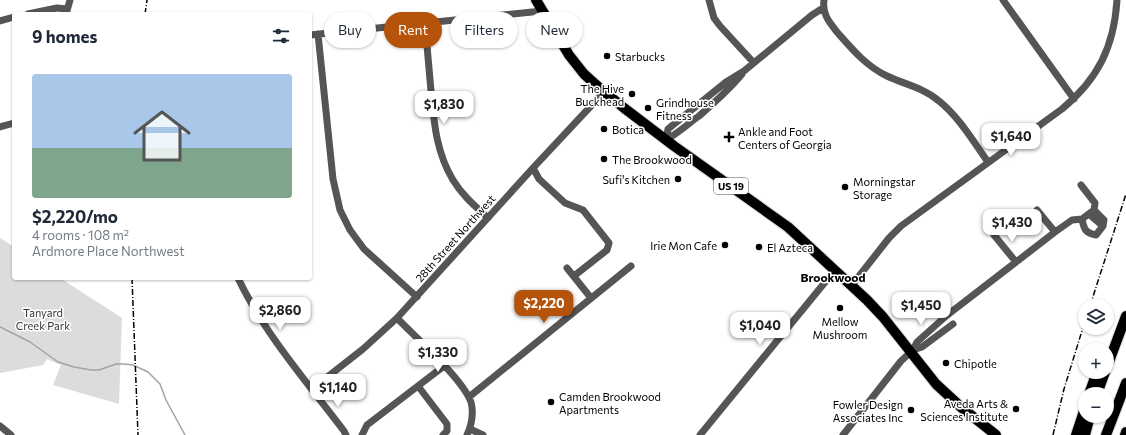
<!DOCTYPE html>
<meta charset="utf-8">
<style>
body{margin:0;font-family:Commissioner,sans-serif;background:#f2f2f3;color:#1f2937;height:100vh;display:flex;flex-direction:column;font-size:15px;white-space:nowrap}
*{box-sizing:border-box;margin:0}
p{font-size:13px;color:#747a83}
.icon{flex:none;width:22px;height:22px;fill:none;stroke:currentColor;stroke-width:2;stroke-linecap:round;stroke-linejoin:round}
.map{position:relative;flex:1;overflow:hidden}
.sheet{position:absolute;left:12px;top:12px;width:300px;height:268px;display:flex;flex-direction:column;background:#fff;border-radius:4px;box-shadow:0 1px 3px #0004}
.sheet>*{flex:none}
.guide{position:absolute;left:324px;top:12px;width:380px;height:36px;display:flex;gap:8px}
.controls{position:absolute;left:1078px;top:299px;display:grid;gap:8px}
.controls a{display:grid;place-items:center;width:36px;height:36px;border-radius:50%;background:#fff;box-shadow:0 1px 3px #0004;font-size:20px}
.price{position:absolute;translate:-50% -34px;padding:0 9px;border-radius:8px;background:#fff;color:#222;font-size:13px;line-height:26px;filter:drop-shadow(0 1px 2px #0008)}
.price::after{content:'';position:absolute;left:50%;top:24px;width:12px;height:9px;margin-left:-6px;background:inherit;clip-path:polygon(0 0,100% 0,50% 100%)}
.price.on{background:#b45309;color:#fff}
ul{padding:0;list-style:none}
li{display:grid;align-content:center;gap:8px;height:212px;padding:0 20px}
li span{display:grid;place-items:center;height:124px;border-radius:4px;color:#555}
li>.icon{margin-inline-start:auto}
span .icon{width:72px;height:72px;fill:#fffc;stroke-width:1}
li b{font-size:17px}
h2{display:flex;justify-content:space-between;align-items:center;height:48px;padding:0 20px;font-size:17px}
.pill{padding:0 14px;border-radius:18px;background:#fff;box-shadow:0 1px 3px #0004;font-size:14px;line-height:36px}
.pill.on{background:#b45309;color:#fff}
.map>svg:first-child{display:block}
</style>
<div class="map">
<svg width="1126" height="435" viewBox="0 0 1126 435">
<rect width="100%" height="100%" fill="#fff"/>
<path fill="#dcdcdc" d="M0,238L14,247V278H60L122,318L119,404L53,385L61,365L47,359L43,365L0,373Z"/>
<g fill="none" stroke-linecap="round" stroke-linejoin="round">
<path stroke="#a3a3a3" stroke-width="1.5" d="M0,327L30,342L58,362L74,367L91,370H99L116,364H124L133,365L148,372L160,384L166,400L185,435"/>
<defs>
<path id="highway" d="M536,0L569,55L584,74L594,83L624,108L674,146L788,227L867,300L883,317L936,384L962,408L996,435
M1107,367L1126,316
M1089,394L1097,372
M1097,394L1105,372
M1076,435L1085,408
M1085,435L1090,416
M1106,435L1126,383
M1125,435L1126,432"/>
</defs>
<use href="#highway" stroke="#dbdbdb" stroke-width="12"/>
<path stroke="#555" stroke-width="7" d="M709,0L714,18L720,26L754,63
M824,0C822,14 829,22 837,32C852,49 866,66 887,76C904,84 924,88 939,101C959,117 973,141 988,162
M1003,0L1074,99
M28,14L57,8L67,9
M66,14L70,0
M0,21L14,17
M425,23C427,46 429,68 431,91C434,122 436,152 453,180C462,195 475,206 488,218
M318,34L333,179L340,210L350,230L364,249L417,297
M310,35L542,11
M0,127L14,123
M666,140L668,129L726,82L744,71L812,15L823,8
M666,140C678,133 688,124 699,116C714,103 729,90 742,74
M533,168L539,179L565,203L583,210L609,243L607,250L574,276
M1081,185L1095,203L1094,210
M1037,210L1055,232
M1082,219C1084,230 1086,233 1096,235L1103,226
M994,235L1016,262
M567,268L591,298
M238,278C264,333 307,382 344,431L346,435
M852,285L889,238L901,226L1062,109C1098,79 1114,47 1117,0
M397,318C416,338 462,378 471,402C474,414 472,424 467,435
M913,350L922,347L953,324
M418,386L447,424V431L443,435
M312,389L363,349L397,318L533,168L604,92
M469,397L631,266
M0,426L11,435
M470,429L483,435
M362,435L367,425L444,366
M700,435L835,270
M843,435L901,361L913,350L917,342L946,316L1055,232L1072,220L1082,219L1094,210L1104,220L1103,226L1089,214"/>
<use href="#highway" stroke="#000" stroke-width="10"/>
<path stroke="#000" stroke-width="1.5" stroke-dasharray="6 2 1 2" stroke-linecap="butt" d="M145,14L147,0
M132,278L138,435
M1090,306L1126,194
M1053,435L1064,389L1085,321"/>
</g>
<g fill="#000" stroke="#fff" stroke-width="1.5">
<circle cx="607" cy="56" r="4"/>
<circle cx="632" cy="94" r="4"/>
<circle cx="648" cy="108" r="4"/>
<circle cx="604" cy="129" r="4"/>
<path d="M727 131h4v4h4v4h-4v4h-4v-4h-4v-4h4z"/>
<circle cx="604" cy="159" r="4"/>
<circle cx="678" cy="179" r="4"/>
<circle cx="845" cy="187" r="4"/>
<circle cx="725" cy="245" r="4"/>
<circle cx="759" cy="247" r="4"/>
<circle cx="840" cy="308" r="4"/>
<circle cx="946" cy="363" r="4"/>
<circle cx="551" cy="402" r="4"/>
<circle cx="1016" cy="409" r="4"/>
<circle cx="911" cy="410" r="4"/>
</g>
<g text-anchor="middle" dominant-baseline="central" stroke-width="3" stroke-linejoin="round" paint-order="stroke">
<rect fill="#fff" stroke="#4c4c4c" stroke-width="1" x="714" y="178" width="34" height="16" rx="3"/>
<g font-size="10" font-weight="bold" fill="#000">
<text x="731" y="186">US 19</text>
</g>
<g font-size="11" fill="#000" stroke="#fff" text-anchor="start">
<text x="615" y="56">Starbucks</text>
<text x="624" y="88" text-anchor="end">The Hive<tspan x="624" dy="13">Buckhead</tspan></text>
<text x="656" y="102">Grindhouse<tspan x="656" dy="13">Fitness</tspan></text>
<text x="612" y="129">Botica</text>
<text x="738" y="131">Ankle and Foot<tspan x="738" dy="13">Centers of Georgia</tspan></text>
<text x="612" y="159">The Brookwood</text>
<text x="670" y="179" text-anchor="end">Sufi's Kitchen</text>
<text x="853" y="181">Morningstar<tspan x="853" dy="13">Storage</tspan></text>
<text x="717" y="245" text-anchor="end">Irie Mon Cafe</text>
<text x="767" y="247">El Azteca</text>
<text x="840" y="321" text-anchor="middle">Mellow<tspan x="840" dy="13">Mushroom</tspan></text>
<text x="954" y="363">Chipotle</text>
<text x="559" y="396">Camden Brookwood<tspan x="559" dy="13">Apartments</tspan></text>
<text x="1008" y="403" text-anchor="end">Aveda Arts &amp;<tspan x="1008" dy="13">Sciences Institute</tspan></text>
<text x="903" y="404" text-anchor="end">Fowler Design<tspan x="903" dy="13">Associates Inc</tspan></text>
</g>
<g font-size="11" fill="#000" stroke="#fff">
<text transform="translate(455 238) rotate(-48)">28th Street Northwest</text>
</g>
<g font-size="11" fill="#333" stroke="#fff">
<text x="43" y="312">Tanyard<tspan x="43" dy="13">Creek Park</tspan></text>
</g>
<g font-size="12" font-weight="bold" fill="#000" stroke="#fff">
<text x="833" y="277">Brookwood</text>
</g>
</g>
</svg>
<div class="controls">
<a><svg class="icon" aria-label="layers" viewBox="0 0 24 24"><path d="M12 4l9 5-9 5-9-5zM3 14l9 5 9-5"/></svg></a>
<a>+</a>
<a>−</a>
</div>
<b class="price" style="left:444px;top:125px">$1,830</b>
<b class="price" style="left:1011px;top:157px">$1,640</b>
<b class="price" style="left:1012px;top:243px">$1,430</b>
<b class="price on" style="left:544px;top:324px">$2,220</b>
<b class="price" style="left:921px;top:326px">$1,450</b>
<b class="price" style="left:280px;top:331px">$2,860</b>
<b class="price" style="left:760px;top:346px">$1,040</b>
<b class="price" style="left:438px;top:373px">$1,330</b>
<b class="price" style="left:338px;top:408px">$1,140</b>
<div class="guide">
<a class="pill">Buy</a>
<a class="pill on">Rent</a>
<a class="pill">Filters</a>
<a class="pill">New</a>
</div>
<section class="sheet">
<h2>9 homes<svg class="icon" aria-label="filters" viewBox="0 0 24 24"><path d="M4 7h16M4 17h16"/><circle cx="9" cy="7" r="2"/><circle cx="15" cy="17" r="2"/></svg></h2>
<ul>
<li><span style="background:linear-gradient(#a9c7e8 60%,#7fa58c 0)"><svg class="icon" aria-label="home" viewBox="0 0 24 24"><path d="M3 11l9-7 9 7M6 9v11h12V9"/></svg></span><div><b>$2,220/mo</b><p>4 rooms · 108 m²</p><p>Ardmore Place Northwest</p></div></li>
</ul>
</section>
</div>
